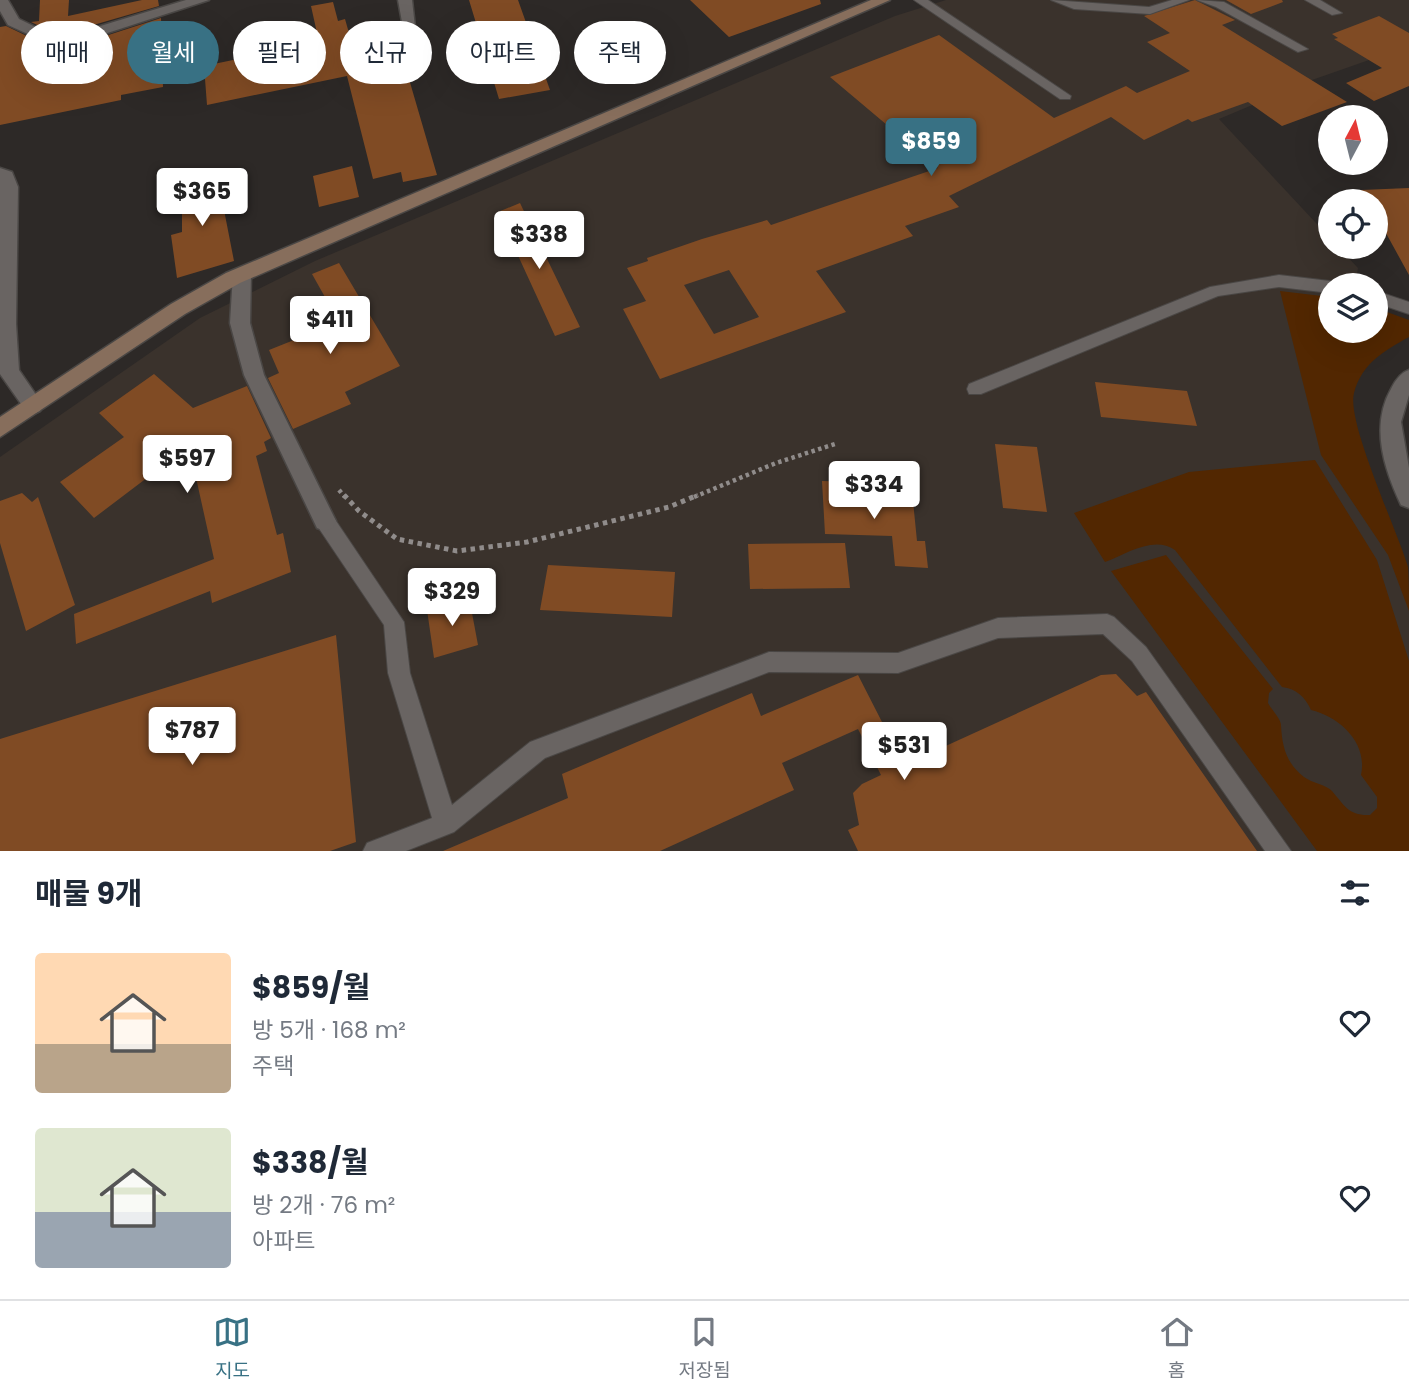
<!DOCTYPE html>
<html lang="ko">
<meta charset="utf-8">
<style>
body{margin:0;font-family:Poppins,"Noto Sans KR",sans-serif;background:#f6f6f7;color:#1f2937;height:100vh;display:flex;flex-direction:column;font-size:26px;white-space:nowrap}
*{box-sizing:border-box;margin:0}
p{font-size:23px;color:#747a83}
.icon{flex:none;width:38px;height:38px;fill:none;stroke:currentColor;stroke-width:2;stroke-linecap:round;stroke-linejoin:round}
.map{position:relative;height:851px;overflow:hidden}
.panel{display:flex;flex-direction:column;background:#fff;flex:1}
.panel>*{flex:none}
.top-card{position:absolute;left:21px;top:21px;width:700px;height:63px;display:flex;gap:14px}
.needle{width:46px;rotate:7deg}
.controls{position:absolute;left:1318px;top:105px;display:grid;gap:14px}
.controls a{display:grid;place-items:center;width:70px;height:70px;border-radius:50%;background:#fff;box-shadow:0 7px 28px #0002;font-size:35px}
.price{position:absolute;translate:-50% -60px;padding:0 16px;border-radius:7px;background:#fff;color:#222;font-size:23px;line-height:46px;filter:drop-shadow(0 2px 4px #0008)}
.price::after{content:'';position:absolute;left:50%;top:42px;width:21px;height:16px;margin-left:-10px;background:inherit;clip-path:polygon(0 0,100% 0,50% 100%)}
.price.selected{background:#387184;color:#fff}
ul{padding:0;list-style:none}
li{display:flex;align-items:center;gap:21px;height:175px;padding:0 35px}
li span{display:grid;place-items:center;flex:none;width:196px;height:140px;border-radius:7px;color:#555}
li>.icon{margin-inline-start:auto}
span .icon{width:84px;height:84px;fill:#fffc;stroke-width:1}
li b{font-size:30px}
h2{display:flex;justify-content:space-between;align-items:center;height:84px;padding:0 35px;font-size:30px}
.tag{padding:0 24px;border-radius:32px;background:#fff;box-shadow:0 7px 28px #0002;font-size:24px;line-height:63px}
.tag.selected{background:#387184;color:#fff}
.tabs{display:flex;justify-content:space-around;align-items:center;height:98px;border-top:2px solid #e0e1e3;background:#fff;font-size:19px;color:#747a83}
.tabs a{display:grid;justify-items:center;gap:4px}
.tabs .selected{color:#387184}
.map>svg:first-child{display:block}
</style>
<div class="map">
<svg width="1409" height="851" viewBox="0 0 1409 851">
<rect width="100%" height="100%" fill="#2d2927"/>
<path fill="#3a322c" d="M946,0H1409V46L1312,80L1219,119L1330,238V247H1338L1358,268L1355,285H1330V331L1347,416L1409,593V851H0V457L200,318L315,261L895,16Z"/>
<path fill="#522701" d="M1280,291L1330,297V331H1376V308L1409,320V337C1384,351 1362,363 1354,393C1346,422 1398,532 1408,567C1409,580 1409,597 1409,611L1388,555L1321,455Z
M1315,460L1377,560L1409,661V851H1317L1111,571L1166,555L1273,689L1269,693L1268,703C1271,709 1281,719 1281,725C1282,746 1286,763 1304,777C1312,783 1327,785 1332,791C1345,806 1349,816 1370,815L1377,808V797L1361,775C1368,743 1340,717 1311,710C1305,697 1297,689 1282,687L1175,550C1154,535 1126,554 1105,562L1074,513L1189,472Z"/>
<path fill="#804b24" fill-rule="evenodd" d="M40,0H69L68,16L142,0H158L159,6L83,28L54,33L31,22L39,21Z
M469,0H518L550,90L499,99Z
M690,0H820L821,4L729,37Z
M1195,0L1235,20L1222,25L1347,102L1282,126L1248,102L1192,122L1188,119L1144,140L1111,117L949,196L959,207L905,226L913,236L816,271L846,312L660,379L623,309L646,301L627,268L648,261L647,258L702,239L767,220L771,225L938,168L830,77L939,35L1054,118L1126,86L1137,93L1190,71L1147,42L1170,33L1144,16ZM729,270L759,317L714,334L684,285Z
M1226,0H1282L1283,2L1251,14Z
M333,2L338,21L345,19L351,40L395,31L437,175L403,182L401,172L373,179L347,76L207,105L204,66L319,42L311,6Z
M1379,16L1409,33V86L1374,101L1346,83L1382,68L1334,39L1338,38L1332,34Z
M161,18L163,87L121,95V100L0,125V27L6,26L52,48L93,40Z
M352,166L359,197L319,207L313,176Z
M224,175L225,215L234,261L177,278L171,235L182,232V184Z
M1409,188V275L1376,215V201H1368L1361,190Z
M520,203L580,327L555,336L498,212Z
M339,263L400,366L345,392L351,404L293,429L268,378L279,373L269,350L339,322L312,274Z
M154,374L193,408L247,386L271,438L264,442L267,451L256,456L277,535L283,533L291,572L212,603L210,591L76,644L74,614L214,559L189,446L94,518L60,482L124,437L99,413Z
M1095,382L1187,391L1197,426L1101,417Z
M995,444L1037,447L1047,512L1003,508Z
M822,481L857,482L859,499L913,501L917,541H925L928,568L895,566L892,536L825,534Z
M22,493L32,502L38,497L75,605L26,631L0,543V501Z
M845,543L850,588L750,589L748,544Z
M548,565L675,572L672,617L540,610Z
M469,597L478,645L434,658L427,610Z
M336,635L356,842L330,851H0V739Z
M1116,674L1137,696L1146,692L1257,851H858L848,830L859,825L853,793L862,784L881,775L858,729L782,763L794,790L660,851H443L568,798L562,774L752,693L761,716L858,675L904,765L1101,675Z"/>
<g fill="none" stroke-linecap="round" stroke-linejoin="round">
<defs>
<path id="service" d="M914,0H928L1071,96L1070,99H1060Z
M1051,0L1149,7L1172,0H1189L1150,14L1074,9Z
M1197,0L1224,2L1308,49L1298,52L1216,7Z
M1305,0H1320L1342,13L1332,15Z
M1279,275L1330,281L1337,285H1330V293L1279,287L1218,296L981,394H969L967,389L969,384L1210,287Z
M1376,291L1409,302V314L1376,303Z
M325,512L332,515L404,622L410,673L452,805L530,742L769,652L898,653L998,618L1107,614L1114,617L1146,647L1291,851H1265L1132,661L1103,634L998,638L898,673L769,672L545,758L454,832L406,851H363L367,843L432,818L388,673L384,625L318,527L316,521L318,515Z"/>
<path id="minor" d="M0,0H8L19,19L54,36L84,31L186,0H209L92,38L52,45L8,25L0,11Z
M398,0H412L416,36L404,33Z
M0,168L12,172L18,187L16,324L19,370L43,405L40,411L33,414L26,411L0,374Z
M242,267L251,274L250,323L264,375L336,521L333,528L325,531L317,528L244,375L230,323L233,274Z
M1409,370V395L1401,422L1409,468V508L1401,505C1384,469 1370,426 1391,389C1395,381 1400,373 1409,370Z"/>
<path id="secondary" d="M871,0H890L240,283L185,314L0,437V417L171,304L226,273Z"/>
</defs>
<use href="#service" stroke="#4a4745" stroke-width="2"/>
<use href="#minor" stroke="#4a4745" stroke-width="3"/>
<use href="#secondary" stroke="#4a4745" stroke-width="3"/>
<path stroke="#908c8b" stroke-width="4.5" stroke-dasharray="3.5 3.5" stroke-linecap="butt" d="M339,490L345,497
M694,497L776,463L838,443"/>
<path stroke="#908c8b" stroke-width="5" stroke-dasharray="4.5 4.5" stroke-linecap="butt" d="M344,495L359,511L397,539L457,551L527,542L669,507L698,495"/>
<use href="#service" fill="#696462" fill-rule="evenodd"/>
<use href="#minor" fill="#696462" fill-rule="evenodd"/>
<use href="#secondary" fill="#876e5c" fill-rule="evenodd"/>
</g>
</svg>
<div class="controls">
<a><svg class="needle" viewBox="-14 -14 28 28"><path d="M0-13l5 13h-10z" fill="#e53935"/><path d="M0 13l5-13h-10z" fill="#747a83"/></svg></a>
<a><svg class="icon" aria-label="locate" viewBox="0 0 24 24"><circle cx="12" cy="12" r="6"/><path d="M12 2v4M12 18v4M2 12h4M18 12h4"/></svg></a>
<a><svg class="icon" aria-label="layers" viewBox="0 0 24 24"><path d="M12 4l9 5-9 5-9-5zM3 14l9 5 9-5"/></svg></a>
</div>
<b class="price selected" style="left:931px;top:178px">$859</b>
<b class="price" style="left:202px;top:228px">$365</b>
<b class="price" style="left:539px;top:271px">$338</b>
<b class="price" style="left:330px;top:356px">$411</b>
<b class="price" style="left:187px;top:495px">$597</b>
<b class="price" style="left:874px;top:521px">$334</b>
<b class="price" style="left:452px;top:628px">$329</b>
<b class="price" style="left:192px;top:767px">$787</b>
<b class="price" style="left:904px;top:782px">$531</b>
<div class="top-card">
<a class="tag">매매</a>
<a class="tag selected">월세</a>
<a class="tag">필터</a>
<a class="tag">신규</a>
<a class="tag">아파트</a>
<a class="tag">주택</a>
</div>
</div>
<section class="panel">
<h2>매물 9개<svg class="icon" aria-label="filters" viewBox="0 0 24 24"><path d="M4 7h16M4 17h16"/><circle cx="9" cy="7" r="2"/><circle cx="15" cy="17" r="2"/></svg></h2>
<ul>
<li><span style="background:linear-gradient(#ffd9b3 65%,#b9a48a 0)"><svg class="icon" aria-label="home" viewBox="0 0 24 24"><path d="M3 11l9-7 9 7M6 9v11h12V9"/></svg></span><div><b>$859/월</b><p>방 5개 · 168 m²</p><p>주택</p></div><svg class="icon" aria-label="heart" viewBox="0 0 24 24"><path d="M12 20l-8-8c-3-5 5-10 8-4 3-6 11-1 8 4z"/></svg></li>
<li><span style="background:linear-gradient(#dfe7d0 60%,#9aa5b1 0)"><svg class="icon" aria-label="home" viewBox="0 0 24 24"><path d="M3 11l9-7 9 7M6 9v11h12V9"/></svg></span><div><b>$338/월</b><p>방 2개 · 76 m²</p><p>아파트</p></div><svg class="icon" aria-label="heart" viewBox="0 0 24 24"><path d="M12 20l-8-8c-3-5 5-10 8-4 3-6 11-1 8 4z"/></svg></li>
</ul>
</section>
<nav class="tabs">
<a class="selected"><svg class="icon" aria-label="map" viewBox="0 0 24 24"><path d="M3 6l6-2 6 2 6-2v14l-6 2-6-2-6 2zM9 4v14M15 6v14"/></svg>지도</a>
<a><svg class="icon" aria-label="saved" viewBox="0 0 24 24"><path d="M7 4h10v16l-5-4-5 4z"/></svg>저장됨</a>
<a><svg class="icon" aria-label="home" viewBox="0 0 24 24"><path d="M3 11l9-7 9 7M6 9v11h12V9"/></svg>홈</a>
</nav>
